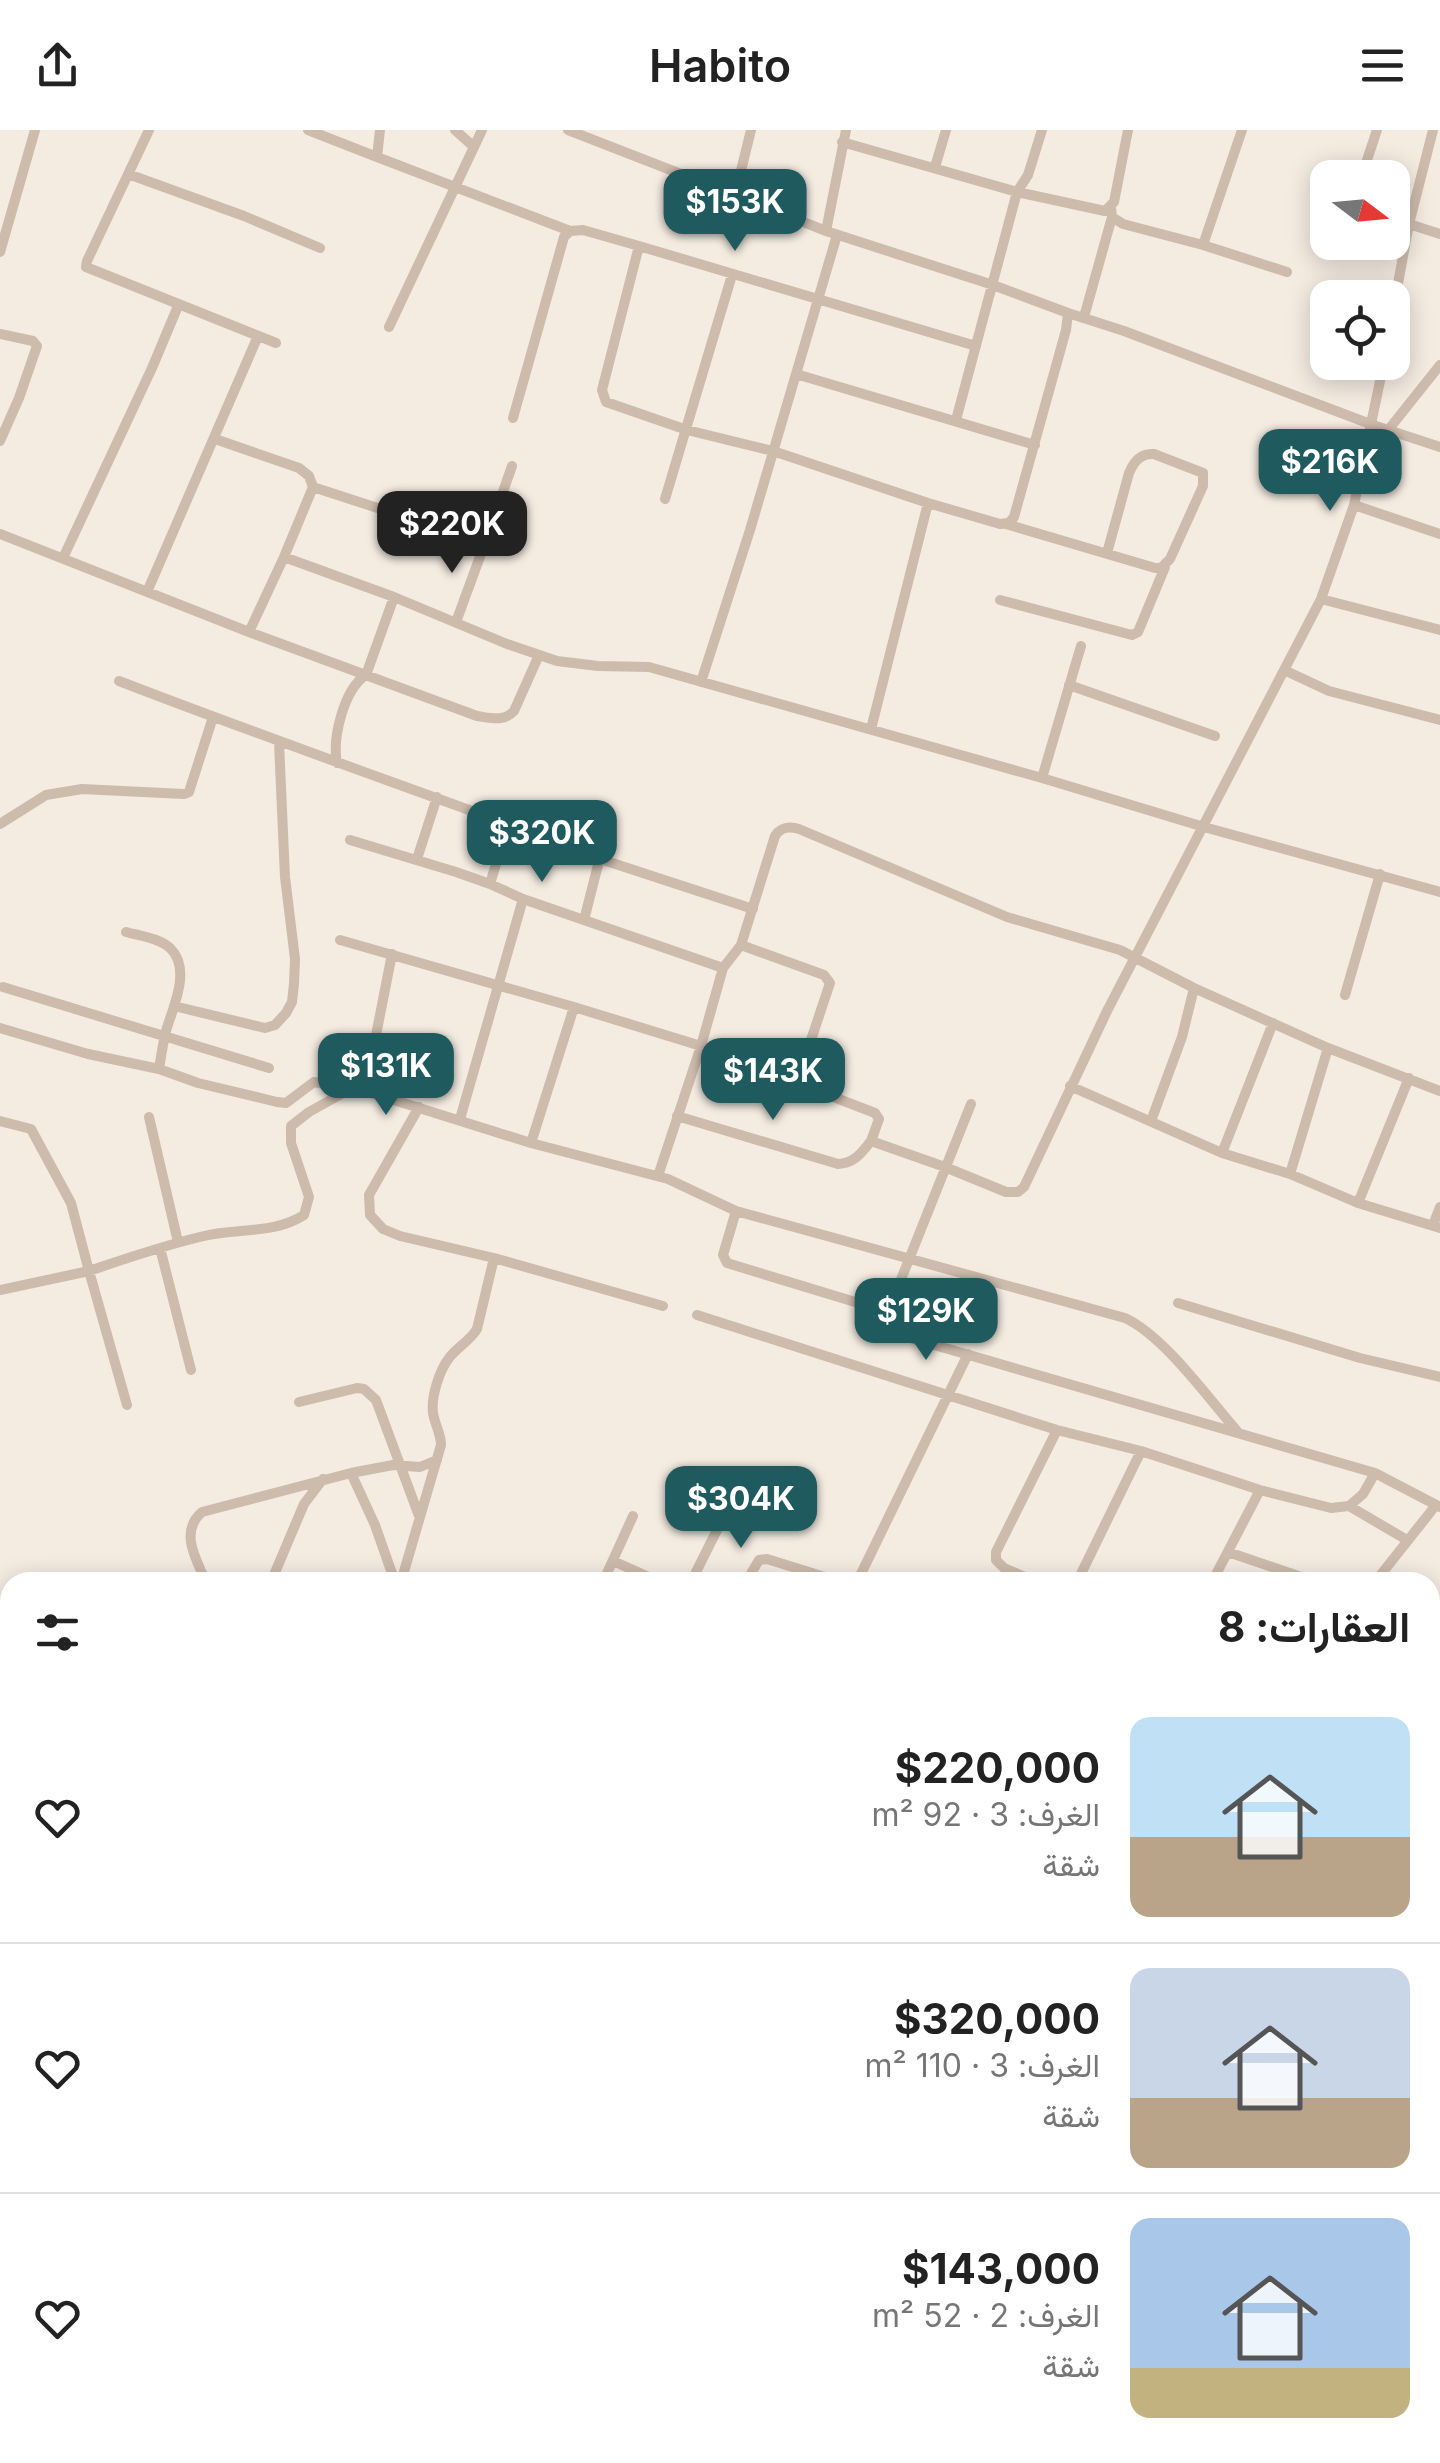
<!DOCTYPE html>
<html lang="ar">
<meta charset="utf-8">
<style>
body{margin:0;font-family:Inter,Vazirmatn,sans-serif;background:#f2f2f2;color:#222;direction:rtl;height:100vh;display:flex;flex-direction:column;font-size:38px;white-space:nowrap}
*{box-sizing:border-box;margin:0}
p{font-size:32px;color:#767676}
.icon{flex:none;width:55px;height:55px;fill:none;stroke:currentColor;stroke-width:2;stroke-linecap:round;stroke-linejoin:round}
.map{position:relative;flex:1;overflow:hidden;direction:ltr}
.details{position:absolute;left:0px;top:1442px;width:1440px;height:892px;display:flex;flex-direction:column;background:#fff;border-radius:30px 30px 0 0;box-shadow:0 5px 25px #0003;direction:rtl}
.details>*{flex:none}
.needle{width:65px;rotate:106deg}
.tools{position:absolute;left:1310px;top:30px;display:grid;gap:20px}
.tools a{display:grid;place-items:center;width:100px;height:100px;border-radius:20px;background:#fff;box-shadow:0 5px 25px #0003;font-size:50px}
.price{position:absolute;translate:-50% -85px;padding:0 22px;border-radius:20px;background:#1f5a5e;color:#fff;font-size:32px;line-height:65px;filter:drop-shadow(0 2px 5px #0008)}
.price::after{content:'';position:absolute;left:50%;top:60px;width:30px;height:22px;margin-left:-15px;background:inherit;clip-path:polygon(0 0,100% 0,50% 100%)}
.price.active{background:#222;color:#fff}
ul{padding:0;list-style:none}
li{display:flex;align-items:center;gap:30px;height:250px;padding:0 30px}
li+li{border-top:2px solid #e0e0e0}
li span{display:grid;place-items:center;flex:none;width:280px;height:200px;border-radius:20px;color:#555}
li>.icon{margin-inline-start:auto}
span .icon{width:120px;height:120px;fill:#fffc;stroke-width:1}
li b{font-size:42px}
h2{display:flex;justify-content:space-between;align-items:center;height:120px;padding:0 30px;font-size:42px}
header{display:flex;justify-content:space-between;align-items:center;height:130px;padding:0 30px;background:#fff;font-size:45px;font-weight:600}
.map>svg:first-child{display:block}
</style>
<header><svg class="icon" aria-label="menu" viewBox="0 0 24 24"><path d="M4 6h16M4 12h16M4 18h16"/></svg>Habito<svg class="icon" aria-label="share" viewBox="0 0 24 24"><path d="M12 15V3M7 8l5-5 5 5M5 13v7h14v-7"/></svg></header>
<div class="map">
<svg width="1440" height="2333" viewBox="0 0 1440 2333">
<rect width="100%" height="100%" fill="#f4ebe1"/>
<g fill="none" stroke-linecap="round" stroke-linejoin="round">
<path stroke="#cdbbac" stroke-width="10" d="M149,0L87,131L86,137L276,213
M308,0L377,27
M380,0L377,27L570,101
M455,0L474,17
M568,0L735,65L751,0
M842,12L1017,62L1105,81L1114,72L1128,0
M935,37L946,0
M128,44L244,86L320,118
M1361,48L1377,0
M735,65L826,101
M1111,78L1112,87L1123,94L1203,115L1242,0
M1409,94L1440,104
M1203,115L1287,142
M639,116L602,260L606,272L687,300L773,321L928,373L1000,394L1009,393L1014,387L1066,200L1068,183L993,155L826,101L846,0
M0,122L35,0
M1068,183L1124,201L1373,295L1440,317
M1392,186L1409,94L1433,0
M1084,187L1112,87
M389,197L482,0
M0,204L33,211L37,216L19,268L0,311
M796,244L1035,315
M513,288L564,107L570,101L583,100L639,116L976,216
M956,290L1017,62L1028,45L1042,0
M1389,299L1440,235
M313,357L485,413L512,336
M665,369L732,145
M1354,375L1440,404
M1006,394L1155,438H1161L1170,429L1203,356V343L1154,324C1140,323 1134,332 1129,343L1107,423
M0,404L249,502L284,427L313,357L309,346L299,338L215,309
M284,427L394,467L507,514L557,531L598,536L649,537L1042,648L1204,697L1440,762
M63,428L152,238L178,176
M147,462L258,206
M1321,469L1440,500
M1000,470L1132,505L1138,502L1165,437
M456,492L485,413
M249,502L477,586C491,588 504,592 514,581L539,525
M1284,540L1329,561L1440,590
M119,551C277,612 436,667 594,726L598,735L584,790
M701,552L750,400L837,105
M1069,555L1215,606
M871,599L928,373
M337,633C332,608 344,559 366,545L394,467
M1042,648L1081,516
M0,694L46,665L82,659L184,664L189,662L213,587
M350,710L456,742L490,754L523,769L723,838
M597,728L753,779
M417,729L437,667
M490,754L508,694
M126,802C140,806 159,808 170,818C192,839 173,877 166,901C163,913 161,926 159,939
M340,810L574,877L701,916L875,983L879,989L871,1011L945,1037L1006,1062H1018L1024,1057L1107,881L1321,469L1354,375L1384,232
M741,815L824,845L830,853L797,952
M3,857L269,938
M1345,865L1380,744
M174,876L265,898L275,895L286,883L292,872L294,854L295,829L285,747L279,613
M0,898L88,924L159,939L198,953L277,972L286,973L314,952L365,961L531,1013L668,1049L736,1081L1125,1188C1164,1206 1208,1268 1237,1301
M1070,956L1222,1023L1290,1044L1358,1073L1440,1098
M365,961L392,824
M971,974L888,1182C887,1196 895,1202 907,1207L1375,1343L1440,1377
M419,977L369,1065L370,1085L383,1099L400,1106L494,1128L663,1176
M677,986L838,1034C855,1033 861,1023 871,1011
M149,987L178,1112
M460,989L523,769
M0,991L31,999L71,1073L89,1141L0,1160
M1151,991L1182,907L1194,858
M531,1013L574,877
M1222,1023L1273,893
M1290,1044L1328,918
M658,1046L701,916L723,838L741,815L775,706C781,697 789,696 799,699L1007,787L1120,820L1194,858L1328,918L1440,961
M1358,1073L1409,948
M736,1081L723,1125L727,1133L888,1182
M1433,1095L1440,1077
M160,1118L191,1240
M1178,1173L1360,1228L1440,1247
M697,1185L1057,1300L1141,1321L1260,1360L1331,1378L1349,1376L1363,1364L1375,1343
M299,1272L357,1258L364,1259L376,1270L419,1386
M127,1275L89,1141C127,1128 165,1115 204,1106C237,1098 275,1104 304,1085L309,1067L291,1013V996L309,982L352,958
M351,1343L375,1395L395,1452
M1349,1376L1407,1410
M1228,1422L1316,1452
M613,1431L660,1452
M206,1452C196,1429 179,1402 202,1382L351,1343L393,1335L420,1337L437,1330
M271,1452L304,1374L323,1349
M401,1452L441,1315C441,1304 435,1295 433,1283C431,1267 439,1241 449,1228C457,1217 470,1211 477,1199L494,1128
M603,1452L633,1386
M691,1452L734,1366
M746,1452L759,1430L767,1429L841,1452
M857,1452L968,1224
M1037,1452L1004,1438L996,1430V1422L1057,1300
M1077,1452L1141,1321
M1212,1452L1260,1360
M1375,1452L1436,1375
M1430,1489L1440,1492
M0,1531L10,1534
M1430,1544L1440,1547
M0,1548L10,1579
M1430,1599L1440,1602
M1430,1654L1440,1657
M1430,1706L1440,1710
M1430,1737L1440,1719
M1430,1764L1440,1767
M1430,1813L1440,1817
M1430,1868L1440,1872
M0,1904L1,1900
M1430,1958L1440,1961
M0,2197L10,2200
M0,2275L10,2277
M831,2325L863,2333
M1140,2327L1162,2333
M792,2333L795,2325
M903,2333L906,2325
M1006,2333L1008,2325
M1100,2333L1102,2325
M1244,2333L1247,2325"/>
<path stroke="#cdbbac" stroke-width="12" d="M438,2325L467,2333
M154,2333L157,2325"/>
</g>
</svg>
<div class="tools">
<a><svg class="needle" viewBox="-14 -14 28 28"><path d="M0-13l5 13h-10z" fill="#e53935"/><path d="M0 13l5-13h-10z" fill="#767676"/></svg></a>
<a><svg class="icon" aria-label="locate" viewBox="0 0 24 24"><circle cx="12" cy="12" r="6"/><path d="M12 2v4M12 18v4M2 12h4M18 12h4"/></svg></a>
</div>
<b class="price" style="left:735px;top:124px">$153K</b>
<b class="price" style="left:1330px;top:384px">$216K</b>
<b class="price active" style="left:452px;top:446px">$220K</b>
<b class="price" style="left:542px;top:755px">$320K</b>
<b class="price" style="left:386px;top:988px">$131K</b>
<b class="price" style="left:773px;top:993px">$143K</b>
<b class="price" style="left:926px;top:1233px">$129K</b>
<b class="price" style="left:741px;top:1421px">$304K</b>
<section class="details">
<h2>العقارات: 8<svg class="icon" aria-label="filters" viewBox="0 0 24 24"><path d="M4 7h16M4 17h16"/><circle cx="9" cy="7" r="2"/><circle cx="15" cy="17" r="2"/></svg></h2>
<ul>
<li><span style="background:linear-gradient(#bfe0f5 60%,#b9a48a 0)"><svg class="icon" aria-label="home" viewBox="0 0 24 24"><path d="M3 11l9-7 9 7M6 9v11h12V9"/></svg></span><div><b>$220,000</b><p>الغرف: 3 · 92 m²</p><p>شقة</p></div><svg class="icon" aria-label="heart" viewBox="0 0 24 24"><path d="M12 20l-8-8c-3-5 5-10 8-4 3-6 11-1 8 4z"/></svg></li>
<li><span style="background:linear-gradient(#c9d6e8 65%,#b9a48a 0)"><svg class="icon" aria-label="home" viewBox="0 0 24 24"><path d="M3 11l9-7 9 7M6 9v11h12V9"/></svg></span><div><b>$320,000</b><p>الغرف: 3 · 110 m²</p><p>شقة</p></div><svg class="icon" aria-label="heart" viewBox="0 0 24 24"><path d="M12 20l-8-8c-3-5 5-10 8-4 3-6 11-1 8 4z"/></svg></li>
<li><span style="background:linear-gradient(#a9c7e8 75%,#c2b280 0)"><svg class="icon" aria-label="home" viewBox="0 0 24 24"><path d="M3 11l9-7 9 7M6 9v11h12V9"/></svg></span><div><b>$143,000</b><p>الغرف: 2 · 52 m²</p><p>شقة</p></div><svg class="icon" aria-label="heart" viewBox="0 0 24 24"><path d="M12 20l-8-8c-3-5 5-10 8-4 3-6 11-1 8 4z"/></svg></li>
</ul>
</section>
</div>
